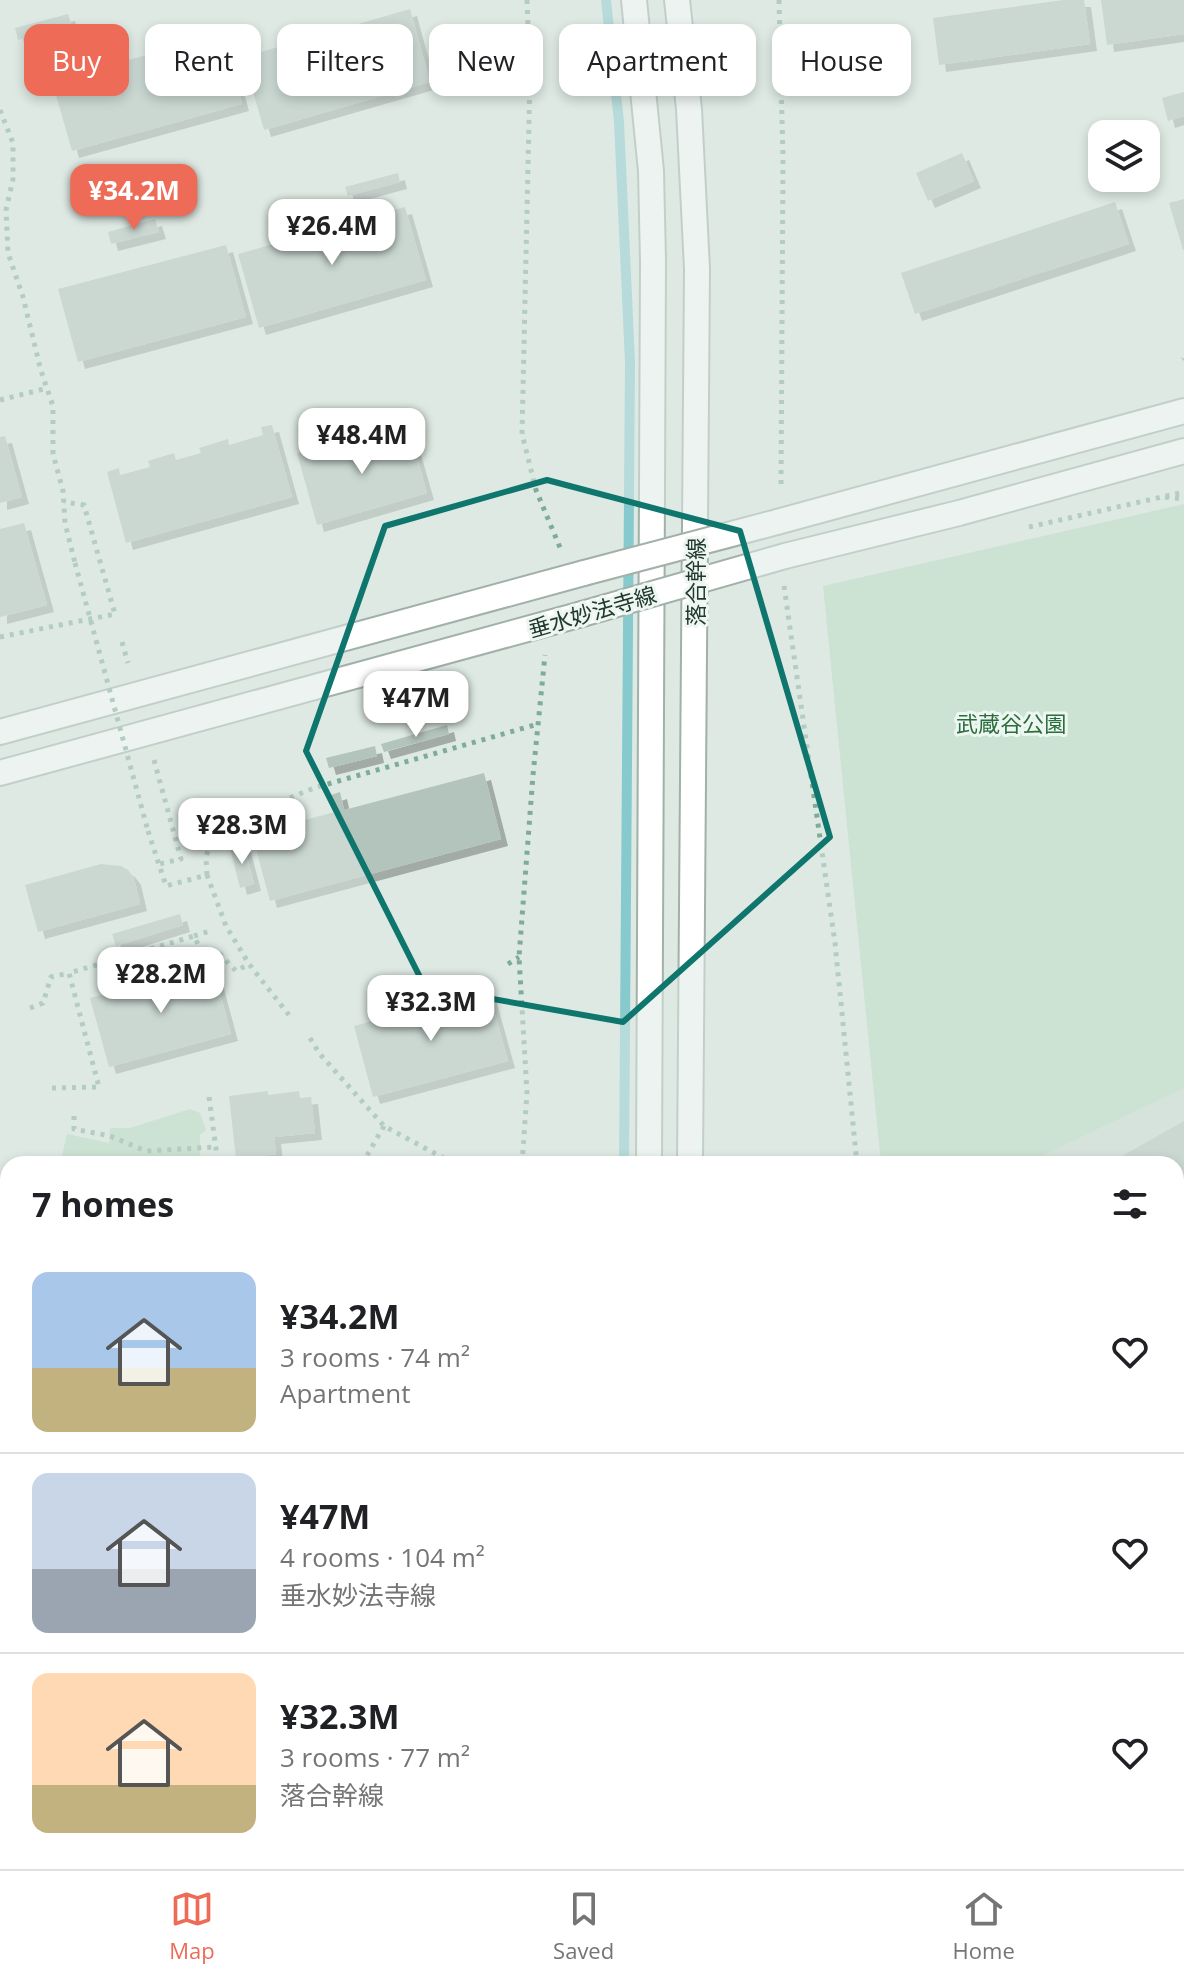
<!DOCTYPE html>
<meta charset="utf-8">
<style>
body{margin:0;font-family:"Open Sans","Noto Sans JP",sans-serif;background:#f2f2f2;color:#202124;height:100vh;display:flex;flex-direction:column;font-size:30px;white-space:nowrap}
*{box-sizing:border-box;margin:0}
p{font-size:26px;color:#757577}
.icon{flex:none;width:44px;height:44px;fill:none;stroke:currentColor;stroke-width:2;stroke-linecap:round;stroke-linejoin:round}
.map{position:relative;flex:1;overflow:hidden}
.side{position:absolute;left:0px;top:1156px;width:1184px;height:714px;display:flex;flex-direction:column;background:#fff;border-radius:24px 24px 0 0;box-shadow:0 4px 12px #0003}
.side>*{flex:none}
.top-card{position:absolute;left:24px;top:24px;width:1136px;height:72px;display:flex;gap:16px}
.buttons{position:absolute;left:1088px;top:120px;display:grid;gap:16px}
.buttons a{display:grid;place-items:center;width:72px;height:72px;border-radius:16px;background:#fff;box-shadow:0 4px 12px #0003;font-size:40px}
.price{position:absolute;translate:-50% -68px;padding:0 18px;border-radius:16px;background:#fff;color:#222;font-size:26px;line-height:52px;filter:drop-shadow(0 2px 4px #0008)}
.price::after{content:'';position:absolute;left:50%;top:48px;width:24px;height:18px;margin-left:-12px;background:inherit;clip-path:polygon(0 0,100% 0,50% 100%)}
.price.active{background:#ee6c57;color:#fff}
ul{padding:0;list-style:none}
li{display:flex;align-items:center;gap:24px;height:200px;padding:0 32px}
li+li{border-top:2px solid #e0e0e0}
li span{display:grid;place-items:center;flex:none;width:224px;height:160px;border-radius:16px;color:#555}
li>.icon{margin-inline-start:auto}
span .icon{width:96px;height:96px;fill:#fffc;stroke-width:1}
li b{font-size:34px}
h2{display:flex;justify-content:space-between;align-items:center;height:96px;padding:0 32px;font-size:34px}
.pill{padding:0 28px;border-radius:16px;background:#fff;box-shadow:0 4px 12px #0003;font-size:28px;line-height:72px}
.pill.active{background:#ee6c57;color:#fff}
.menu{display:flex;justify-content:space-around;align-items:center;height:112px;border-top:2px solid #e0e0e0;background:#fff;font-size:22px;color:#757577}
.menu a{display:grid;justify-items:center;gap:4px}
.menu .active{color:#ee6c57}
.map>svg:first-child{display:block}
</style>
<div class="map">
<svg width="1184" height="1869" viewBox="0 0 1184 1869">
<defs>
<filter id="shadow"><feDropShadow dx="7" dy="7" stdDeviation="0" flood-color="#0004"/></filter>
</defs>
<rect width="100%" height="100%" fill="#dee9e3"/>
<path fill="#ccd9d2" d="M1184,1088V1676L1176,1680V1164H1025Z"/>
<path fill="#b7dabd" d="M1184,504V1088L1025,1164H881L823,586Z
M190,1109L200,1113L206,1130L200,1135V1164H60L67,1134L109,1143L110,1128H130Z
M1176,1346L1184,1360V1654L1176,1658Z"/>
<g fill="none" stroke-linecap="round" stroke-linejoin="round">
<path stroke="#86cace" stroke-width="10" d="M606,0L619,122L630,362L624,1164
M619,1869V1862"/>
</g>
<path fill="#b3c4bc" filter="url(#shadow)" d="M1063,0H1084L1090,44L939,65L933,18Z
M1101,0H1184V34L1107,45Z
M410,9L430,82L264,130L243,57Z
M68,14L72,26L18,40L15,28Z
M223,34L242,104L72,151L52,81Z
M1184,92V116L1168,121L1162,98Z
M962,153L974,181L928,201L916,173Z
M398,173L400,182L348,196L345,187Z
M1184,199V250H1183L1169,203Z
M1115,202L1129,244L915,314L901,273Z
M405,207L426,280L259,328L238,254Z
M155,219L159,232L111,244L108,232Z
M226,245L246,317L78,362L58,289Z
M407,423L427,493L317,525L297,453L309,450L311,457L344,448L342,441L365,435L368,442L398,434L396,426Z
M272,425L292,497L126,543L107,472L119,468L120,475L150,467L148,461L174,453L176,460L201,453L199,448L228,439L229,445L263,435L261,427Z
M5,436L22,497L0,503V437Z
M24,523L47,605L0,617V529Z
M447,725L449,734L384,752L381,744Z
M375,746L377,756L329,768L326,758Z
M484,773L501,839L270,901L252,834L335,812L331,795L340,792L344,810Z
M244,845L254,884L240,888L230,848Z
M101,864L121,866L128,870L134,878L140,904L38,932L25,885Z
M180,914L183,925L116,946L112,934Z
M180,955L184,971L212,963L231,1034L109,1067L90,998L174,975L169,958Z
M488,989L508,1061L373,1097L354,1026Z
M268,1091V1095L299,1091L300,1098L311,1097L315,1133L274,1137L276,1154L236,1159L229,1096Z
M1184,1121V1249L1176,1253V1164H1108Z
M1184,1257V1337L1181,1338L1176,1330V1261Z
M352,1862H446L447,1869H309Z"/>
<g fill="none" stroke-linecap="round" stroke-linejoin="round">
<defs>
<path id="minor" d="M1176,1754L1184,1750
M1132,1862L1137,1869
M978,1869L989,1862"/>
<path id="tertiary" d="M634,0L651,171L653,261L649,1164
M677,0L689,109L697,269L690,1164
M777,522L1184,411
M785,556L959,513L1184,451
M0,732L584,573
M0,773L582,614
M643,1869L644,1862
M686,1869V1862"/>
</defs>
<use href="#minor" stroke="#a1b0a9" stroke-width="28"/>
<use href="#tertiary" stroke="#a1b0a9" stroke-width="28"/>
<path stroke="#7fac99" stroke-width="5" stroke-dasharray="4 6" stroke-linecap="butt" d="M527,0L530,77L522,434L536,490L561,550
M779,0L783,158L781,490
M0,110L13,143V179L6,210L8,253L23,297L41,371L53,406V454L63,491L65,523L75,563
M1183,360L1184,359
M0,400L48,388
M1165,497L1184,499
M1029,527L1184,492
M784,586L835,943L857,1164
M0,637L115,614L84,505L64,502
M122,642L128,663
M154,760L181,859L159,864
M148,831L166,886L207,875L226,926L249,964L292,1019
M207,875L206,858L213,829L314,788L538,724
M194,936L213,930
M508,964L519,957
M30,1008L43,1003L51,977L69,973
M310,1038L319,1053L384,1126L447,1160L479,1164
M52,1088L99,1087L69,973L194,936L201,950L217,951L236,971L249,964
M209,1097L218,1164
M74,1116V1129L110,1136L146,1151L216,1147
M362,1164L384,1126
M522,1164L527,1093L519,957L533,775L545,655
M1176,1712L1184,1707
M240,1862V1869
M861,1862L862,1869
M491,1869V1862
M905,1869L916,1862"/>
<use href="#minor" stroke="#fff" stroke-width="24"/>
<use href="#tertiary" stroke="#fff" stroke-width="24"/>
<defs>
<path id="tertiary-bridge" d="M584,573L777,522
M582,614L785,556"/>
</defs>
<use href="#tertiary-bridge" stroke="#a1b0a9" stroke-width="28" stroke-linecap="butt"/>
<path stroke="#7fac99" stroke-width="5" stroke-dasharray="4 6" stroke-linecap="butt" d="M75,563L148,831"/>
<use href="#tertiary-bridge" stroke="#fff" stroke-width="24"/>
</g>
<path d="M0 0H1184V1869H0ZM547,480L740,531L830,837L623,1022L425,987L306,751L385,526Z" fill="#dee9e3" fill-opacity=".55" fill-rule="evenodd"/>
<path fill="none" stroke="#0f766e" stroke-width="6" stroke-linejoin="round" d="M547,480L740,531L830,837L623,1022L425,987L306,751L385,526Z"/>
<g text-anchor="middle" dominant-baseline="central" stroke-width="6" stroke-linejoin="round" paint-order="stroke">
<g font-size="22" fill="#20382f" stroke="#eef6f1">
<text transform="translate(695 582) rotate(-90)">落合幹線</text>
<text transform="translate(592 611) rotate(-16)">垂水妙法寺線</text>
</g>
<g font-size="22" fill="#2b6e3e" stroke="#eef6f1">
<text x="1011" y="723">武蔵谷公園</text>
</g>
</g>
</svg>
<div class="buttons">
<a><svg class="icon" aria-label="layers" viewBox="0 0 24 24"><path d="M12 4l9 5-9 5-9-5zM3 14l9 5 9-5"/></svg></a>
</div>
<b class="price active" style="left:134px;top:232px">¥34.2M</b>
<b class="price" style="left:332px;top:267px">¥26.4M</b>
<b class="price" style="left:362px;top:476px">¥48.4M</b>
<b class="price" style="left:416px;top:739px">¥47M</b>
<b class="price" style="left:242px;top:866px">¥28.3M</b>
<b class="price" style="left:161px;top:1015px">¥28.2M</b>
<b class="price" style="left:431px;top:1043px">¥32.3M</b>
<div class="top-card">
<a class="pill active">Buy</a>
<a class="pill">Rent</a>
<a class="pill">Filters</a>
<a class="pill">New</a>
<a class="pill">Apartment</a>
<a class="pill">House</a>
</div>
<section class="side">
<h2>7 homes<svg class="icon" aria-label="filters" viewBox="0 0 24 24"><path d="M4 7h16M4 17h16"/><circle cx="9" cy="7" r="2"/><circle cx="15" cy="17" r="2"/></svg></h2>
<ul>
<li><span style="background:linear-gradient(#a9c7e8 60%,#c2b280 0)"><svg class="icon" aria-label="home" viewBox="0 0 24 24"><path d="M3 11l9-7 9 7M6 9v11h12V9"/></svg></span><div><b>¥34.2M</b><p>3 rooms · 74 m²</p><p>Apartment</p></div><svg class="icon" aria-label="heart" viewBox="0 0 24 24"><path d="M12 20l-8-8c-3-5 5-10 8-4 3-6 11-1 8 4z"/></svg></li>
<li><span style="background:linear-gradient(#c9d6e8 60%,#9aa5b1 0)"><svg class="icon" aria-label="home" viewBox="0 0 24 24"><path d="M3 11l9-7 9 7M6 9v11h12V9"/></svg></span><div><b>¥47M</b><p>4 rooms · 104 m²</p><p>垂水妙法寺線</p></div><svg class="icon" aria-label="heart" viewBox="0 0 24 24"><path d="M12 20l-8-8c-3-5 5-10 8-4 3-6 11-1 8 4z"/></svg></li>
<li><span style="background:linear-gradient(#ffd9b3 70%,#c2b280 0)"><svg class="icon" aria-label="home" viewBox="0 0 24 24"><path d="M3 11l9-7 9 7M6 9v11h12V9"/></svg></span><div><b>¥32.3M</b><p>3 rooms · 77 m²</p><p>落合幹線</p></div><svg class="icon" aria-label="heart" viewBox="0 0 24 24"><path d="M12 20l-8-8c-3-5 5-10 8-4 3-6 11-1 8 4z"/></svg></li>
</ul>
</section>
</div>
<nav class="menu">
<a class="active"><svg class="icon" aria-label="map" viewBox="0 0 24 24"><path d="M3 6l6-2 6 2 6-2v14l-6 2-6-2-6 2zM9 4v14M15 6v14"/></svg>Map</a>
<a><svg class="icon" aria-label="saved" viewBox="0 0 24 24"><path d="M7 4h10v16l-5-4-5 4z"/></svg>Saved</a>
<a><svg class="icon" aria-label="home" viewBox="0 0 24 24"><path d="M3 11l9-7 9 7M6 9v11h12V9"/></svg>Home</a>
</nav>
